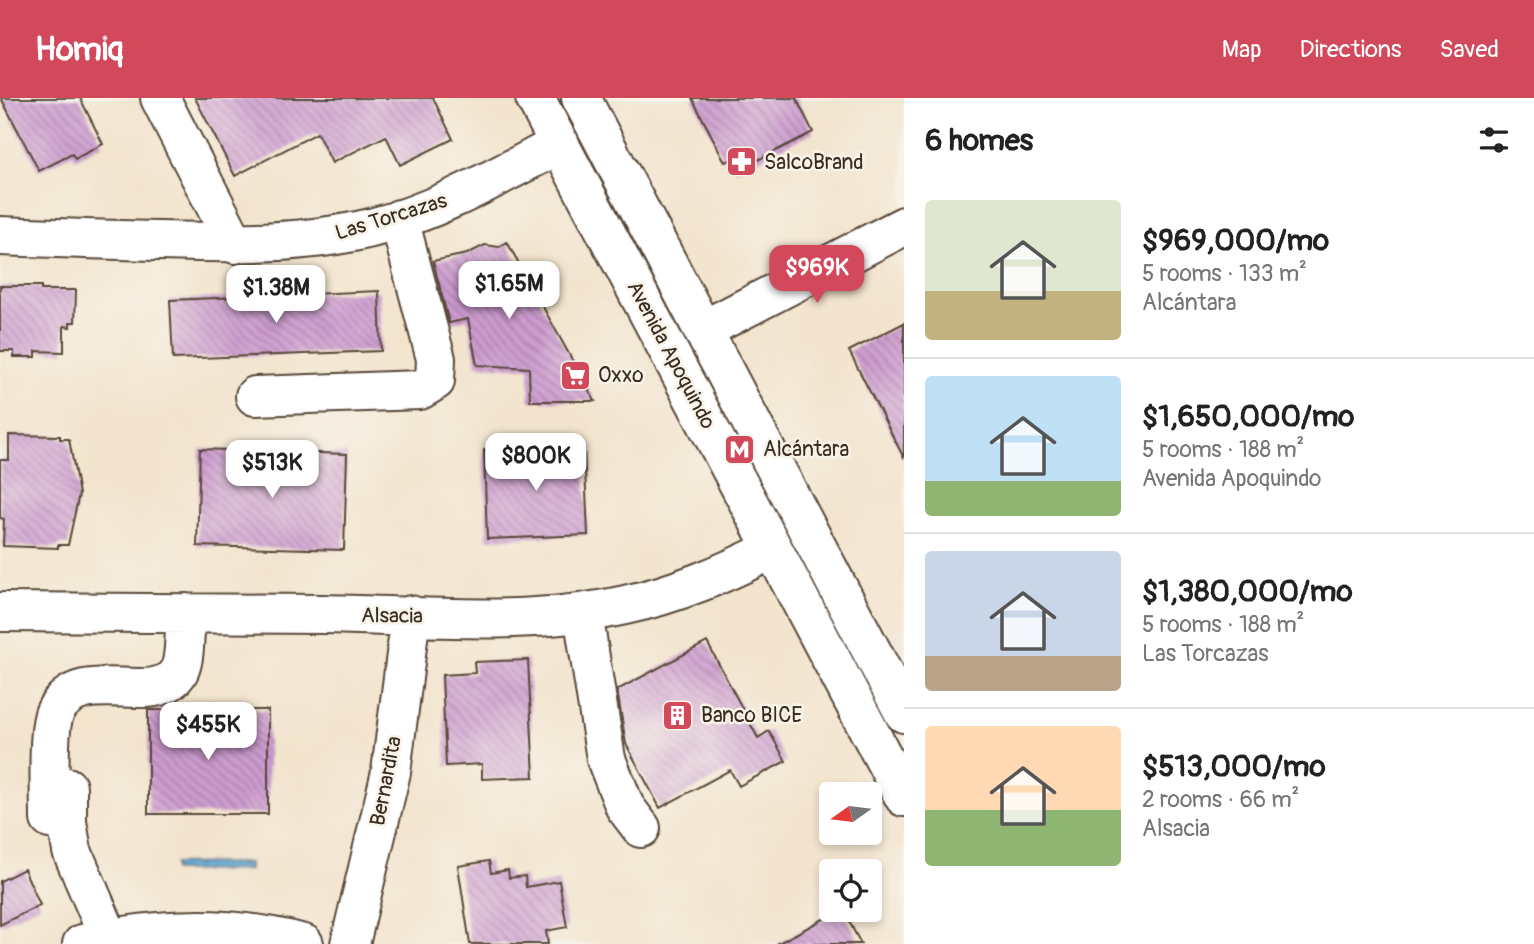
<!DOCTYPE html>
<meta charset="utf-8">
<style>
body{margin:0;font-family:Pangolin,sans-serif;background:#f6f6f6;color:#222;height:100vh;display:flex;flex-direction:column;font-size:26px;white-space:nowrap}
*{box-sizing:border-box;margin:0}
p{font-size:23px;color:#767676}
.icon{flex:none;width:38px;height:38px;fill:none;stroke:currentColor;stroke-width:2;stroke-linecap:round;stroke-linejoin:round}
.map{position:relative;flex:1;overflow:hidden}
.panel{display:flex;flex-direction:column;background:#fff;width:630px}
.panel>*{flex:none}
.needle{width:46px;rotate:256deg}
.buttons{position:absolute;left:819px;top:684px;display:grid;gap:14px}
.buttons a{display:grid;place-items:center;width:63px;height:63px;border-radius:7px;background:#fff;box-shadow:0 4px 10px #0003;font-size:35px}
.price{position:absolute;translate:-50% -60px;padding:0 16px;border-radius:14px;background:#fff;color:#222;font-size:23px;line-height:46px;filter:drop-shadow(0 2px 4px #0008)}
.price::after{content:'';position:absolute;left:50%;top:42px;width:21px;height:16px;margin-left:-10px;background:inherit;clip-path:polygon(0 0,100% 0,50% 100%)}
.price.selected{background:#d1495b;color:#fff}
ul{padding:0;list-style:none}
li{display:flex;align-items:center;gap:21px;height:175px;padding:0 21px}
li+li{border-top:2px solid #e0e0e0}
li span{display:grid;place-items:center;flex:none;width:196px;height:140px;border-radius:7px;color:#555}
li>.icon{margin-inline-start:auto}
span .icon{width:84px;height:84px;fill:#fffc;stroke-width:1}
li b{font-size:30px}
h2{display:flex;justify-content:space-between;align-items:center;height:84px;padding:0 21px;font-size:30px}
header{display:flex;align-items:center;gap:42px;box-sizing:border-box;height:98px;padding:0 35px;background:#d1495b;color:#fff}
header strong{font-size:33px}
nav{display:flex;gap:38px;margin-inline-start:auto;font-size:24px}
main{display:flex;flex:1;min-height:0}
.map>svg:first-child{display:block}
</style>
<header>
<strong>Homiq</strong>
<nav><a>Map</a><a>Directions</a><a>Saved</a></nav>
</header>
<main>
<div class="map">
<svg width="904" height="846" viewBox="0 0 904 846">
<defs>
<pattern id="water-ripples" width="26" height="14" patternUnits="userSpaceOnUse" patternTransform="scale(1.75)"><rect width="26" height="14" fill="#61abd9"/><path d="M2 4q2-2 4 0t4 0M15 11q2-2 4 0t4 0" fill="none" stroke="#518baf"/></pattern>
<pattern id="building-back-hatch" width="6" height="6" patternUnits="userSpaceOnUse" patternTransform="scale(1.75)"><rect width="6" height="6" fill="#cd9cd0"/><path d="M-1 5l2 2M0 0l6 6M5-1l2 2" fill="none" stroke="#a87fa8"/></pattern>
</defs>
<rect width="100%" height="100%" fill="#f7f3e8"/>
<filter id="ink" filterUnits="userSpaceOnUse"><feTurbulence type="fractalNoise" baseFrequency=".0143" numOctaves="2"/><feDisplacementMap in="SourceGraphic" scale="14" xChannelSelector="R" yChannelSelector="G"/><feConvolveMatrix kernelMatrix="1 2 1 2 8 2 1 2 1" color-interpolation-filters="sRGB"/></filter>
<filter id="wash" filterUnits="userSpaceOnUse"><feTurbulence type="fractalNoise" baseFrequency=".00686" numOctaves="4" result="noise"/><feDisplacementMap in="SourceGraphic" scale="28" xChannelSelector="R" yChannelSelector="G"/><feGaussianBlur stdDeviation="1.57" result="paint"/><feColorMatrix in="noise" values="0 0 0 0 0 0 0 0 0 0 0 0 0 0 0 0 0 1.4 0 .05"/><feComposite in="paint" operator="in"/></filter>
<g filter="url(#wash)">
<rect width="100%" height="100%" fill="#f3e4cd"/>
<path fill="url(#water-ripples)" stroke="#4e6a7c" stroke-width="2" d="M249,765V772L174,773V766Z"/>
<g id="blocks">
<path fill="url(#building-back-hatch)" d="M1,0H80L103,46L75,61L72,56L39,73Z
M195,0H433L453,41L400,67L386,38L332,65L317,35L235,78Z
M692,0H796L813,34L736,73L730,62L725,64Z
M507,144L595,303H530L529,270L477,267L468,221L449,225L433,163L467,156L485,147L499,149Z
M0,188H41V192H76L75,224H70V229L64,228V254L36,253V259H14V253H0Z
M379,193L381,253L173,261L170,202Z
M904,225V360L849,253Z
M9,337L60,338V341H69L79,396L68,447H58V450L3,448L4,421L0,420V362H9Z
M584,348L588,437L487,441L484,352Z
M200,351L347,356L344,452L197,448Z
M707,544L758,640L769,633L786,663L739,688L730,672L660,710L626,646L617,592Z
M528,562L534,679L482,681V666L446,668L442,577L475,575L474,564Z
M148,612H268V716H148Z
M489,763L491,775L508,772L509,780L525,778L526,789L559,783L567,829L546,833L548,846H470L458,768Z
M24,771L40,807L0,827V783Z
M840,812H843L861,846H777Z"/>
</g>
</g>
<g filter="url(#ink)">
<use href="#blocks" fill-opacity="0" stroke="#574638" stroke-width="2"/>
<g fill="none" stroke-linecap="round" stroke-linejoin="round">
<defs>
<path id="minor" d="M160,0L235,146
M0,138C53,140 106,142 159,143C231,145 301,147 371,130C438,113 498,78 560,46
M703,232L904,128
M255,298L420,292L435,283L436,261L399,121
M0,514C108,514 216,515 324,516C423,518 527,529 625,507C677,496 725,475 773,451
M583,515L606,661L625,709L641,730
M67,689V724L72,753L109,840
M50,721C50,698 47,631 55,614C80,563 156,613 179,573C186,560 184,530 186,515
M82,846C158,829 228,826 304,846
M350,846L391,674L411,517"/>
<path id="major" d="M535,0L904,699
M581,0L904,615"/>
</defs>
<use href="#minor" stroke="#574638" stroke-width="42"/>
<use href="#major" stroke="#574638" stroke-width="42"/>
<use href="#minor" stroke="#fff" stroke-width="38"/>
<use href="#major" stroke="#fff" stroke-width="38"/>
</g>
</g>
<defs>
<symbol id="pharmacy-square" viewBox="-11 -11 22 22"><rect x="-9" y="-9" width="18" height="18" rx="4" fill="#d1495b" stroke="#f7f3e8"/><path d="M-2-6h4v4h4v4h-4v4h-4v-4h-4v-4h4Z" fill="#fff"/></symbol>
<symbol id="supermarket-square" viewBox="-11 -11 22 22"><rect x="-9" y="-9" width="18" height="18" rx="4" fill="#d1495b" stroke="#f7f3e8"/><path d="M-6-5.5h2.5l.6 2H6L4.5 2H-2.5L-4.4-4H-6ZM-1.5 3.2a1.3 1.3 0 1 0 .1 0ZM3 3.2a1.3 1.3 0 1 0 .1 0Z" fill="#fff"/></symbol>
<symbol id="metro-square" viewBox="-11 -11 22 22"><rect x="-9" y="-9" width="18" height="18" rx="4" fill="#d1495b" stroke="#f7f3e8"/><path d="M-5.5 5V-5H-3L0 0L3-5H5.5V5H3V-.5L0 4L-3-.5V5Z" fill="#fff"/></symbol>
<symbol id="building-square" viewBox="-11 -11 22 22"><rect x="-9" y="-9" width="18" height="18" rx="4" fill="#d1495b" stroke="#f7f3e8"/><path d="M-4-6H4V6H1V3H-1V6H-4ZM-2.5-4.3h1.7v1.8h-1.7ZM.8-4.3h1.7v1.8H.8ZM-2.5-1h1.7V.8h-1.7ZM.8-1h1.7V.8H.8Z" fill="#fff"/></symbol>
</defs>
<g fill-rule="evenodd">
<use href="#pharmacy-square" x="724" y="46" width="35" height="35"/>
<use href="#supermarket-square" x="558" y="260" width="35" height="35"/>
<use href="#metro-square" x="722" y="334" width="35" height="35"/>
<use href="#building-square" x="660" y="600" width="35" height="35"/>
</g>
<g text-anchor="middle" dominant-baseline="central" stroke-width="5" stroke-linejoin="round" paint-order="stroke">
<g font-size="21" fill="#3b2a1e" stroke="#f7f3e8" text-anchor="start">
<text x="764" y="64">SalcoBrand</text>
<text x="598" y="277">Oxxo</text>
<text x="763" y="351">Alcántara</text>
<text x="701" y="617">Banco BICE</text>
</g>
<g font-size="21" fill="#3b2a1e" stroke="#f7f3e8">
<text transform="translate(391 119) rotate(-17)">Las Torcazas</text>
<text transform="translate(671 257) rotate(62)">Avenida Apoquindo</text>
<text transform="translate(392 518) rotate(1)">Alsacia</text>
<text transform="translate(386 683) rotate(-79)">Bernardita</text>
</g>
</g>
</svg>
<div class="buttons">
<a><svg class="needle" viewBox="-14 -14 28 28"><path d="M0-13l5 13h-10z" fill="#e53935"/><path d="M0 13l5-13h-10z" fill="#767676"/></svg></a>
<a><svg class="icon" aria-label="locate" viewBox="0 0 24 24"><circle cx="12" cy="12" r="6"/><path d="M12 2v4M12 18v4M2 12h4M18 12h4"/></svg></a>
</div>
<b class="price selected" style="left:817px;top:207px">$969K</b>
<b class="price" style="left:509px;top:223px">$1.65M</b>
<b class="price" style="left:276px;top:227px">$1.38M</b>
<b class="price" style="left:536px;top:395px">$800K</b>
<b class="price" style="left:272px;top:402px">$513K</b>
<b class="price" style="left:208px;top:664px">$455K</b>
</div>
<section class="panel">
<h2>6 homes<svg class="icon" aria-label="filters" viewBox="0 0 24 24"><path d="M4 7h16M4 17h16"/><circle cx="9" cy="7" r="2"/><circle cx="15" cy="17" r="2"/></svg></h2>
<ul>
<li><span style="background:linear-gradient(#dfe7d0 65%,#c2b280 0)"><svg class="icon" aria-label="home" viewBox="0 0 24 24"><path d="M3 11l9-7 9 7M6 9v11h12V9"/></svg></span><div><b>$969,000/mo</b><p>5 rooms · 133 m²</p><p>Alcántara</p></div></li>
<li><span style="background:linear-gradient(#bfe0f5 75%,#8fb573 0)"><svg class="icon" aria-label="home" viewBox="0 0 24 24"><path d="M3 11l9-7 9 7M6 9v11h12V9"/></svg></span><div><b>$1,650,000/mo</b><p>5 rooms · 188 m²</p><p>Avenida Apoquindo</p></div></li>
<li><span style="background:linear-gradient(#c9d6e8 75%,#b9a48a 0)"><svg class="icon" aria-label="home" viewBox="0 0 24 24"><path d="M3 11l9-7 9 7M6 9v11h12V9"/></svg></span><div><b>$1,380,000/mo</b><p>5 rooms · 188 m²</p><p>Las Torcazas</p></div></li>
<li><span style="background:linear-gradient(#ffd9b3 60%,#8fb573 0)"><svg class="icon" aria-label="home" viewBox="0 0 24 24"><path d="M3 11l9-7 9 7M6 9v11h12V9"/></svg></span><div><b>$513,000/mo</b><p>2 rooms · 66 m²</p><p>Alsacia</p></div></li>
</ul>
</section>
</main>
